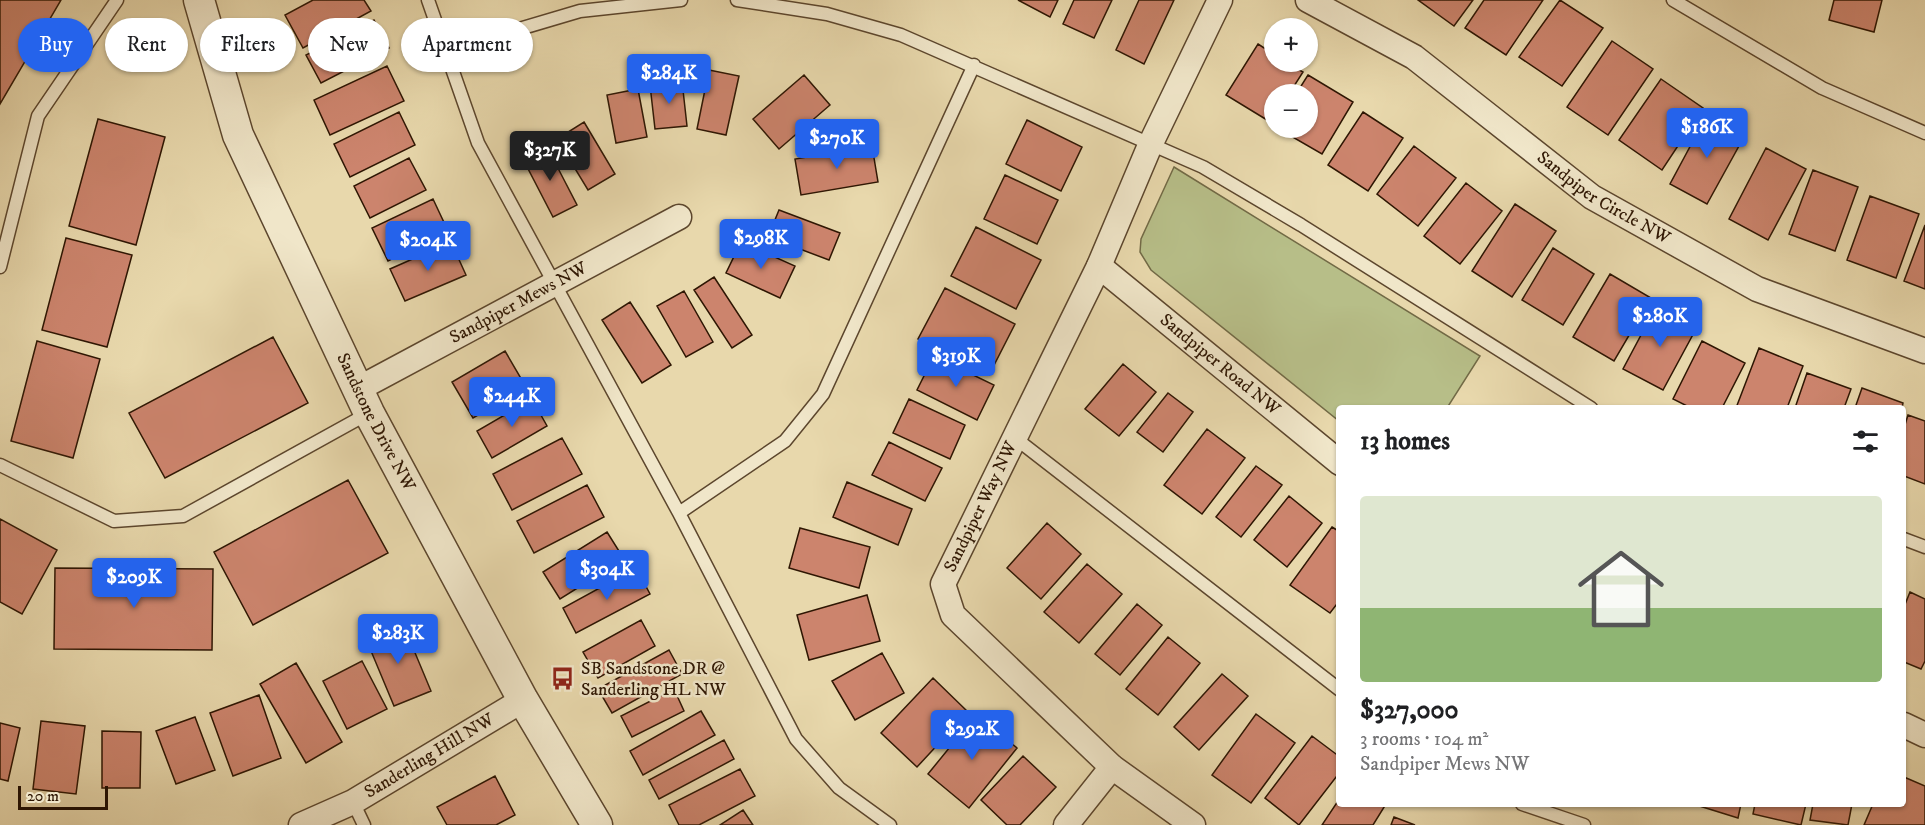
<!DOCTYPE html>
<meta charset="utf-8">
<style>
body{margin:0;font-family:"IM FELL DW Pica",serif;background:#f2f2f2;color:#202124;height:100vh;display:flex;flex-direction:column;font-size:22px;white-space:nowrap}
*{box-sizing:border-box;margin:0}
p{font-size:20px;color:#757577}
.icon{flex:none;width:33px;height:33px;fill:none;stroke:currentColor;stroke-width:2;stroke-linecap:round;stroke-linejoin:round}
.map{position:relative;flex:1;overflow:hidden}
.details{position:absolute;left:1336px;top:405px;width:570px;height:402px;display:flex;flex-direction:column;background:#fff;border-radius:6px;box-shadow:0 2px 4px #0004}
.details>*{flex:none}
.guide{position:absolute;left:18px;top:18px;width:570px;height:54px;display:flex;gap:12px}
.controls{position:absolute;left:1264px;top:18px;display:grid;gap:12px}
.controls a{display:grid;place-items:center;width:54px;height:54px;border-radius:50%;background:#fff;box-shadow:0 2px 4px #0004;font-size:30px}
.scale{position:absolute;left:18px;bottom:15px;width:90px;box-sizing:border-box;padding-left:6px;border:3px solid #2e1603;border-top:0;font-size:16px;line-height:21px;white-space:nowrap;color:#2e1603;-webkit-text-stroke:4px #f0e6c9;paint-order:stroke}
.price{position:absolute;translate:-50% -51px;padding:0 14px;border-radius:6px;background:#2563eb;color:#fff;font-size:20px;line-height:39px;filter:drop-shadow(0 2px 3px #0008)}
.price::after{content:'';position:absolute;left:50%;top:36px;width:18px;height:14px;margin-left:-9px;background:inherit;clip-path:polygon(0 0,100% 0,50% 100%)}
.price.active{background:#222;color:#fff}
ul{padding:0;list-style:none}
li{display:grid;align-content:center;gap:12px;height:318px;padding:0 24px}
li+li{border-top:2px solid #e0e0e0}
li span{display:grid;place-items:center;height:186px;border-radius:6px;color:#555}
li>.icon{margin-inline-start:auto}
span .icon{width:108px;height:108px;fill:#fffc;stroke-width:1}
li b{font-size:26px}
h2{display:flex;justify-content:space-between;align-items:center;height:72px;padding:0 24px;font-size:26px}
.tag{padding:0 21px;border-radius:27px;background:#fff;box-shadow:0 2px 4px #0004;font-size:21px;line-height:54px}
.tag.active{background:#2563eb;color:#fff}
.map>svg:first-child{display:block}
</style>
<div class="map">
<svg width="1925" height="825" viewBox="0 0 1925 825">
<rect width="100%" height="100%" fill="#e8d8ac"/>
<filter id="stains"><feTurbulence type="fractalNoise" baseFrequency=".00333" numOctaves="4"/><feColorMatrix values="0 0 0 0 .2 0 0 0 0 .09 0 0 0 0 .02 0 0 0 .5 -.17"/></filter>
<radialGradient id="worn" r=".72"><stop offset=".6" stop-color="#630" stop-opacity="0"/><stop offset="1" stop-color="#630" stop-opacity=".3"/></radialGradient>
<path fill="#b7be88" stroke="#726a46" stroke-width="1.5" d="M1174,167L1480,356L1447,408H1340L1339,421L1151,270L1140,252L1141,239Z"/>
<path fill="#cc846d" stroke="#2e1603" stroke-width="1.5" d="M0,0H61L0,104Z
M313,0H364L371,11L303,48L285,15Z
M1018,0H1058L1050,17Z
M1074,0H1112L1094,38L1063,24Z
M1139,0H1174L1144,64L1116,50Z
M1418,0H1473L1454,26Z
M1484,0H1543L1506,55L1465,28Z
M1560,0L1603,28L1562,86L1519,57Z
M1834,0H1882L1874,32L1829,20Z
M374,20L389,48L321,83L306,55Z
M1612,41L1653,69L1608,135L1567,107Z
M1258,44L1275,55V62H1285L1303,72L1289,94H1275V118L1272,123L1226,95Z
M387,66L404,101L330,135L314,100Z
M709,70L739,76L726,135L697,129Z
M804,75L830,105L779,149L753,119Z
M1308,75L1353,102L1322,154L1277,128H1308V94H1296Z
M1661,79L1703,108L1662,170L1619,140Z
M682,81L687,126L655,129L650,85Z
M638,89L647,137L616,143L607,95Z
M399,112L415,145L350,177L334,144Z
M1363,112L1403,138L1368,191L1328,165Z
M1707,115L1745,135L1707,204L1670,184Z
M98,119L165,137L136,245L69,226Z
M1027,120L1082,147L1061,191L1006,164Z
M584,122L615,174L588,190L557,139Z
M872,146L878,182L801,195L795,159Z
M1414,146L1456,178L1418,226L1377,194Z
M547,147L577,205L553,217L523,159Z
M1766,148L1806,169L1768,240L1729,219Z
M409,158L426,190L370,218L354,186Z
M1813,170L1858,187L1835,251L1789,234Z
M1005,175L1058,200L1037,244L984,219Z
M1466,183L1502,211L1460,264L1424,236Z
M1870,196L1919,214L1896,278L1847,260Z
M433,199L448,231L388,261L372,228Z
M1515,204L1556,231L1512,297L1472,271Z
M779,210L840,233L829,260L768,237Z
M1925,225V289L1904,281Z
M976,227L1041,260L1016,309L951,276Z
M66,238L132,255L107,347L42,330Z
M451,242L466,275L405,301L390,269Z
M741,242L795,266L780,298L726,273Z
M1553,248L1594,274L1563,325L1522,300Z
M1610,274L1651,298L1614,361L1573,337Z
M714,277L752,335L732,348L694,290Z
M945,288L1015,324L989,375L918,339Z
M684,291L713,342L686,357L657,306Z
M630,302L671,365L642,383L602,320Z
M1657,305L1697,327L1663,390L1623,369Z
M273,337L308,403L165,478L129,413Z
M37,341L100,359L73,458L11,441Z
M1702,341L1745,363L1722,408H1691L1673,399Z
M1759,348L1803,366L1787,408H1736Z
M505,351L526,387L473,418L452,382Z
M934,356L994,385L977,420L917,390Z
M1123,364L1156,392L1119,436L1085,409Z
M1807,373L1851,389L1844,408H1795Z
M1862,388L1903,403L1902,408H1855Z
M1168,393L1193,412L1163,452L1137,432Z
M532,399L547,426L492,458L477,431Z
M909,399L965,425L950,459L893,433Z
M1908,415L1925,421V484L1904,476V428Z
M1207,429L1245,458L1202,514L1164,485Z
M562,438L582,474L512,510L493,474Z
M889,442L942,468L925,501L872,475Z
M1256,466L1282,485L1241,537L1216,517Z
M348,480L388,553L253,625L214,552Z
M847,482L912,509L898,545L833,517Z
M587,485L604,517L534,553L517,521Z
M1289,496L1322,523L1287,567L1254,540Z
M0,519L57,550L22,614L0,602Z
M1047,523L1081,554L1041,599L1007,568Z
M1332,527L1340,532V600L1330,613L1290,585Z
M800,528L870,547L859,588L789,568Z
M607,532L624,559L560,599L543,572Z
M1087,564L1122,594L1079,643L1044,612Z
M55,568L213,569L212,650L54,649Z
M636,568L650,594L576,633L563,608Z
M1910,592L1925,599V661L1921,669L1904,662V607Z
M867,595L880,641L809,660L797,615Z
M1137,604L1162,625L1120,675L1095,654Z
M641,620L655,646L598,678L583,652Z
M403,624L431,691L394,706L366,639Z
M1168,637L1200,663L1158,715L1126,689Z
M669,650L682,674L612,713L598,689Z
M882,653L904,693L855,720L832,681Z
M362,661L387,709L347,729L323,681Z
M296,663L342,742L306,763L260,684Z
M1222,674L1248,696L1199,750L1174,727Z
M933,678L968,712L917,767L881,733Z
M674,689L684,711L632,737L621,716Z
M259,695L281,758L233,776L210,713Z
M701,711L715,735L643,775L630,751Z
M1256,714L1295,743L1251,803L1212,775Z
M976,715L1017,748L969,808L928,774Z
M195,717L215,770L176,784L156,731Z
M41,721L85,726L76,794L33,789Z
M0,723L20,728L8,781L0,779Z
M102,731L141,732L140,788H102Z
M1312,736L1340,757V772L1299,825L1265,798Z
M724,740L734,759L659,799L649,780Z
M1023,756L1056,787L1020,825H1007L981,800Z
M740,769L755,796L699,825H679L669,805Z
M495,776L515,815L496,825H447L437,807Z
M1904,777L1925,786V825H1864L1873,804H1904Z
M1340,798V804H1386L1373,825H1322Z
M1693,804H1741L1738,818Z
M1755,804H1806L1801,825L1753,814Z
M1813,804H1852L1848,825L1810,820Z
M743,810L753,825H720Z
M1394,817L1415,825H1391Z"/>
<g fill="none" stroke-linecap="round" stroke-linejoin="round">
<defs>
<path id="service" d="M428,0L478,143L679,513L796,739L839,788L890,825
M737,0L827,14L901,35L1203,167L1301,225L1591,408
M1673,0L1822,88L1925,133
M445,51L580,11L681,0
M0,267L38,116L117,0
M1015,438L1340,690
M0,465L114,521L183,516L369,413
M679,513L785,441L823,394L974,65
M1904,539L1925,547
M353,802L364,825
M1522,804L1584,825"/>
<g id="minor">
<path id="s1" d="M1308,0L1414,57L1592,197L1757,289L1925,351"/>
<path id="s2" d="M1099,266L1340,463"/>
<path id="s3" d="M358,389L679,217"/>
<path d="M1904,725L1925,735"/>
<path id="s4" d="M301,825L353,802L523,700"/>
<path d="M1066,825L1112,767"/>
<path id="s5" d="M1193,825L1112,767L953,615L943,584L1099,266L1151,143L1220,0"/>
</g>
<g id="tertiary">
<path id="s6" d="M199,0L238,135L369,413L523,700L597,825"/>
</g>
</defs>
<use href="#service" stroke="#5c462d" stroke-width="15"/>
<use href="#minor" stroke="#5c462d" stroke-width="27"/>
<use href="#tertiary" stroke="#5c462d" stroke-width="33"/>
<use href="#service" stroke="#f0e6c9" stroke-width="12"/>
<use href="#minor" stroke="#f0e6c9" stroke-width="24"/>
<use href="#tertiary" stroke="#f0e6c9" stroke-width="30"/>
</g>
<defs>
<symbol id="bus-bare" viewBox="-9 -9 18 18"><path d="M-5-6H5V4H4V6H2V4H-2V6H-4V4H-5ZM-3.5-4V0h7V-4ZM-3.5 1.2v1.5H-2V1.2ZM2 1.2v1.5H3.5V1.2Z" fill="#8f2418" stroke="#f0e6c9" stroke-width="2.5" paint-order="stroke"/></symbol>
</defs>
<g fill-rule="evenodd">
<use href="#bus-bare" x="546" y="662" width="33" height="33"/>
</g>
<g text-anchor="middle" dominant-baseline="central" stroke-width="5" stroke-linejoin="round" paint-order="stroke">
<g font-size="18" fill="#2e1603" stroke="#f0e6c9">
<text stroke="none"><textPath href="#s1" startOffset="357">Sandpiper Circle NW</textPath></text>
<text stroke="none"><textPath href="#s3" startOffset="182">Sandpiper Mews NW</textPath></text>
<text stroke="none"><textPath href="#s2" startOffset="156">Sandpiper Road NW</textPath></text>
<text stroke="none"><textPath href="#s6" startOffset="459">Sandstone Drive NW</textPath></text>
<text stroke="none"><textPath href="#s5" startOffset="438">Sandpiper Way NW</textPath></text>
<text stroke="none"><textPath href="#s4" startOffset="146">Sanderling Hill NW</textPath></text>
</g>
<g font-size="18" fill="#2e1603" stroke="#f0e6c9" text-anchor="start">
<text x="581" y="669">SB Sandstone DR @<tspan x="581" dy="21">Sanderling HL NW</tspan></text>
</g>
</g>
<rect width="100%" height="100%" filter="url(#stains)"/>
<rect width="100%" height="100%" fill="url(#worn)"/>
</svg>
<div class="controls">
<a>+</a>
<a>−</a>
</div>
<div class="scale">20 m</div>
<b class="price" style="left:669px;top:105px">$284K</b>
<b class="price" style="left:1707px;top:159px">$186K</b>
<b class="price" style="left:837px;top:170px">$270K</b>
<b class="price active" style="left:550px;top:182px">$327K</b>
<b class="price" style="left:761px;top:270px">$298K</b>
<b class="price" style="left:428px;top:272px">$204K</b>
<b class="price" style="left:1660px;top:348px">$280K</b>
<b class="price" style="left:956px;top:388px">$319K</b>
<b class="price" style="left:512px;top:428px">$244K</b>
<b class="price" style="left:607px;top:601px">$304K</b>
<b class="price" style="left:134px;top:609px">$209K</b>
<b class="price" style="left:398px;top:665px">$283K</b>
<b class="price" style="left:972px;top:761px">$292K</b>
<div class="guide">
<a class="tag active">Buy</a>
<a class="tag">Rent</a>
<a class="tag">Filters</a>
<a class="tag">New</a>
<a class="tag">Apartment</a>
</div>
<section class="details">
<h2>13 homes<svg class="icon" aria-label="filters" viewBox="0 0 24 24"><path d="M4 7h16M4 17h16"/><circle cx="9" cy="7" r="2"/><circle cx="15" cy="17" r="2"/></svg></h2>
<ul>
<li><span style="background:linear-gradient(#dfe7d0 60%,#8fb573 0)"><svg class="icon" aria-label="home" viewBox="0 0 24 24"><path d="M3 11l9-7 9 7M6 9v11h12V9"/></svg></span><div><b>$327,000</b><p>3 rooms · 104 m²</p><p>Sandpiper Mews NW</p></div></li>
</ul>
</section>
</div>
